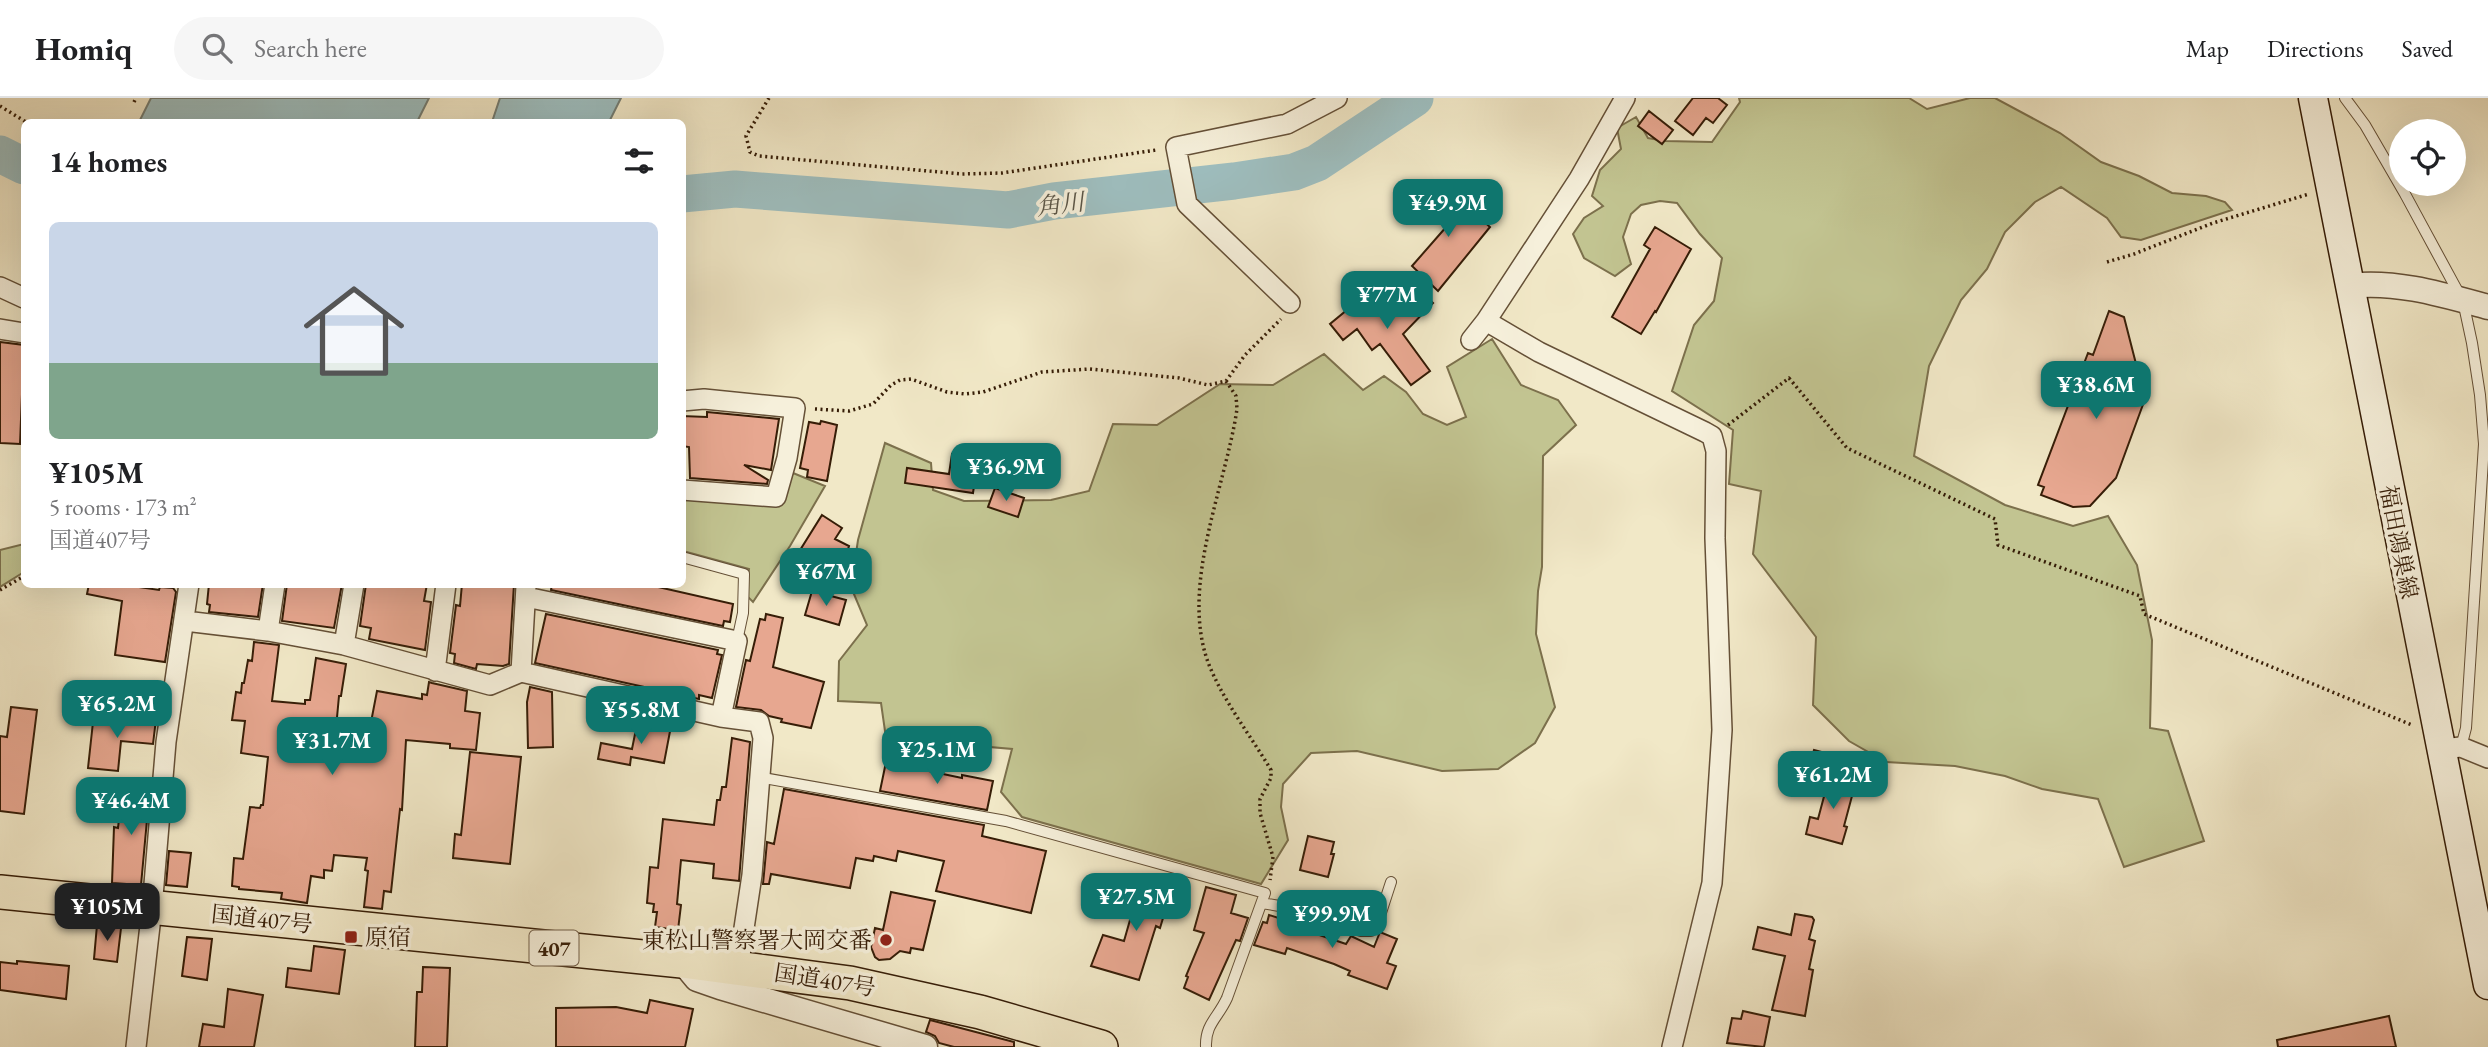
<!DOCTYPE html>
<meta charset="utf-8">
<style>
body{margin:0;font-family:"EB Garamond","Noto Serif JP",serif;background:#f6f6f6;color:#202124;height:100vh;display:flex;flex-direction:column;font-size:26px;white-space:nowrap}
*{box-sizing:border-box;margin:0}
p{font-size:23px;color:#757577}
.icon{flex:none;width:38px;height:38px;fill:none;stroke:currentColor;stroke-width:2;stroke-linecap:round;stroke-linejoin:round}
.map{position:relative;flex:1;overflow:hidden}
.panel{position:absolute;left:21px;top:21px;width:665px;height:469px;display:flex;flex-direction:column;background:#fff;border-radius:10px;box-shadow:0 7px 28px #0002}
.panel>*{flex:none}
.fabs{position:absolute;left:2389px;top:21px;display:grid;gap:14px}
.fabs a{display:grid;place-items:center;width:77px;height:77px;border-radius:50%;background:#fff;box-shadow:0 7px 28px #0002;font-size:35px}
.price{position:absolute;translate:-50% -60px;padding:0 16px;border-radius:14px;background:#0f766e;color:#fff;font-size:23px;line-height:46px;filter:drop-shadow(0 2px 4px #0008)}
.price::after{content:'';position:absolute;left:50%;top:42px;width:21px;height:16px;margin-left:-10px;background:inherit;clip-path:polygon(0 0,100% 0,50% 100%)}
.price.current{background:#222;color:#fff}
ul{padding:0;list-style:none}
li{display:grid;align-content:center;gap:14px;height:371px;padding:0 28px}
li+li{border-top:2px solid #e0e0e0}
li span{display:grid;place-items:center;height:217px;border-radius:10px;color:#555}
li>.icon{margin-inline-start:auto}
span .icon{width:126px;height:126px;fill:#fffc;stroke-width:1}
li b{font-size:30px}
h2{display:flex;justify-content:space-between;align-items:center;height:84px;padding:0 28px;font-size:30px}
header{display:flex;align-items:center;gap:42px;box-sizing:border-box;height:98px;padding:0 35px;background:#fff;border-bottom:2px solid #e0e0e0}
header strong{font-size:33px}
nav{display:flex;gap:38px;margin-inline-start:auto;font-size:24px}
.search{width:490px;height:63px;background:#f6f6f6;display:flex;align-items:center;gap:18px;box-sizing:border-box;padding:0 24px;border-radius:38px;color:#757577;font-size:26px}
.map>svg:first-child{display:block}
</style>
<header>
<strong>Homiq</strong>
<div class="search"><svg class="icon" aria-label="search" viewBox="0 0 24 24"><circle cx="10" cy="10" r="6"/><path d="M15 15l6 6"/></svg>Search here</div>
<nav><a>Map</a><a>Directions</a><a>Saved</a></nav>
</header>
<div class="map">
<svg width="2488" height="949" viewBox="0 0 2488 949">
<rect width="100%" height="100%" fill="#f1e8c7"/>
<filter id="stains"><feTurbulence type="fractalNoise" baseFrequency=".00286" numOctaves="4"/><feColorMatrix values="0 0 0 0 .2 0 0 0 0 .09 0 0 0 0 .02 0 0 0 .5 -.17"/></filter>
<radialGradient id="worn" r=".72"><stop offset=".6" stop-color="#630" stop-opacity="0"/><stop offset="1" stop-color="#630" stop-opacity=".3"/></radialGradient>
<path fill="#c2c491" stroke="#7c704c" stroke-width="2" d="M1739,0H1909L1927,11L1970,0H1995L2060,35L2101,64L2139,78L2172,95L2206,98L2225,104L2232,112L2141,142L2121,139L2107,120L2061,89L2035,104L2005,134L1987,171L1961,202L1929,268L1914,358L2005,407L2073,428L2108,418L2137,467L2152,542L2150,630L2168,633L2204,743L2124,769L2098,701L2042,691L2005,678L1955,668L1886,664L1849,643L1813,607L1816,539L1753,456L1761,393L1729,386L1733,332L1672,293L1694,227L1714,203L1722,160L1700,136L1677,105L1660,103L1641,107L1631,116L1623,139L1631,166L1615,178L1584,160L1573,136L1584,120L1603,108L1592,98L1600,72L1621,51L1617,30L1636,19L1648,40L1665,43L1712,44L1740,4Z
M1492,241L1521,287L1558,302L1576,327L1543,358L1542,469L1538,493L1536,536L1555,609L1535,645L1498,671L1442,673L1357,653L1311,655L1283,686L1281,709L1288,742L1261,786L1022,719L1001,694L1012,651L886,640L881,605L838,603L839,563L867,527L851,489L858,442L885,345L931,365L933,392L964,403L1051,402L1089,393L1113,326L1157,327L1220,286L1273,287L1324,256L1363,292L1384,278L1406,294L1423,316L1447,327L1466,319L1447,269Z
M793,375L825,388L790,448L753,504L746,497L749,471L683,453L682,399L779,407Z
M24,446V474L0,489V452Z"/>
<path fill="#9ebebf" stroke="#747e75" stroke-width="2" d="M151,0H429L417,24H139Z
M500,0H621L609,24H492Z"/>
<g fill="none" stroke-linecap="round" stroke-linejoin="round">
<path stroke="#9ebebf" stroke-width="37" d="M0,56L24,68
M682,96L735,91L1008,112L1054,103L1234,83L1294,74L1317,65L1415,0"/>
</g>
<path fill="#e7a790" stroke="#361d07" stroke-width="2" d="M1693,0H1718L1727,7L1713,25L1706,20L1693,37L1675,23Z
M1649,13L1673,32L1662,46L1638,28Z
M1434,88L1472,121L1476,116L1490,129L1438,193L1412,168L1447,128L1420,105Z
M1655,129L1691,151L1656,214L1655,213L1641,236L1612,219L1650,151L1644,147Z
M1420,192L1433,205L1403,236L1430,273L1411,287L1380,246L1372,252L1357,231L1343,242L1330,226L1370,193L1391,221Z
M2109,213L2124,219L2145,301L2116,380L2090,408L2073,409L2041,397L2044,389L2038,387L2088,255L2093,257Z
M0,244L24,247L20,346L0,345Z
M707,314L779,321L771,372L744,367L768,382L767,386L690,380L689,349L682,348V318L707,319Z
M821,323L837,327L827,383L807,379L808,372L800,370L809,324L820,326Z
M952,356L978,360L973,395L905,385L907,370L949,376Z
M995,390L1024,400L1018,419L988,409Z
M822,417L842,430L835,441L849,448L844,465L825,456L807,486L787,473Z
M89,486H118L159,492L160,489L173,490L176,494L165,564L115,557L122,503L87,496Z
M209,486H263L258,519L209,514L210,507L207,506Z
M287,486H342L334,530L282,523Z
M366,486H427L424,503L431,504L425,552L369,541L371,530L360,528Z
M462,486H514L509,566L503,568L477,566L476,571L454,565L455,556L450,555L456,507L460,508Z
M552,486H645L733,506L730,524L724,523L723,528L551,492Z
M812,493L846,502L839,527L805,517Z
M546,516L718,552L717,556L722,557L712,600L699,597V601L535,565Z
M766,516L783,520L773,569L824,584L811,630L781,624L782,621L769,618L761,612L736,609L746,562L750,563L760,521L765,522Z
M254,544L279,547L272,603L305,606V602H310L316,560L346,566L341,598H339L335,641L367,645L377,593L422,601V596L427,597L429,584L432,585L467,593L465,613L480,615L476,652L450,650V646L406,642L402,712L400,711L391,794L384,793L382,811L364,809L368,773L365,772L367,760L334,757L332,773L324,772V780L311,778L307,805L281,801L282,795L239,791V789L232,788L234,760L243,761L250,709L260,710L261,707H263L268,659L241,655L245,623L232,622L236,594L241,595L242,585H244L248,562L252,563Z
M530,589L552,594L553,649L528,650L527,604Z
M11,609L37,612L24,716L0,713V638L7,639Z
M129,619L156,621L153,646L121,643L118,673L88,670L93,624L111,626V622L128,624Z
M645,623L671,628L664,665L631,659L630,667L598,661L601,645L632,651L635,636L643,637Z
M732,640L750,644L739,783L713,780L714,766L681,762L677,806L681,807L678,832L655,829L657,814H653L654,806L647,805L650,769L658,770L663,721L714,727L717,702H720L722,689H726Z
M1814,652L1833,657L1828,676L1809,670Z
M470,654L521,659L510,766L453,760L455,736L461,737Z
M886,664L962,680V677L993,683L987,712L880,693Z
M1830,676L1856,683L1844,728L1847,729L1842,746L1806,736L1810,719L1818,721Z
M124,687L150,689L141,787L112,785L114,729L118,730L119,721H122Z
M784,691L984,727L982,738L1046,753L1031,815L936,793L944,763L898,753L896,763L874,758L873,763L856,760L850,790L771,776L769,786H763L767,744L774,746Z
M1308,738L1334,744L1331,756H1334L1328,779L1300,772Z
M169,753L191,755L187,789L166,787Z
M1146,779L1173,787L1160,830L1156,828L1139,882L1091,868L1103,837L1124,843L1136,801L1139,802Z
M1206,789L1236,797L1231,815L1248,820L1240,843L1236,842L1209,902L1184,890L1188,879L1186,878L1204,835L1194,832Z
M891,794L935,803L923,852L911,850L910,855L900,853L890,861L879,862L875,859L871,849L875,830L883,832Z
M1795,816L1812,819L1814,822L1809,841L1815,843L1809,871L1813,872L1805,918L1772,912L1785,858L1753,851L1758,829L1791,837Z
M1269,817L1294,825L1293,828L1346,846L1351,838L1374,849L1380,834L1397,841L1387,865L1396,868L1387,891L1348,877L1350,873L1334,866L1287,850L1285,856L1254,847L1263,824L1267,825Z
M97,827L121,830L117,864L94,861Z
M187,839L212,841L207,882L182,878Z
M314,848L345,852L339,896L286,889L288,870L311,873Z
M17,863L69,868L66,901L0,892V864L17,866Z
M423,869L450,870L447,949H415L417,894H422Z
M228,891L263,897L254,949H199L203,926L224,929Z
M650,902L693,911L685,949H556V910L616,909L647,915Z
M1743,913L1770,919L1764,949L1727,945L1732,920L1741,921Z
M2389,918L2396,949H2278L2277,942Z
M930,922L1014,944V949H954L939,945L935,938L926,934Z"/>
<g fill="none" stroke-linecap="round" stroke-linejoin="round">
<defs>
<path id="service" d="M2345,0L2365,27L2405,96L2463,203L2472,245L2480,297L2484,346L2466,630L2461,649
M682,459L744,476L743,515L737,543
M758,679L1006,723L1265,795L1227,900C1218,920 1205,926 1206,949
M1262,805L1285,809L1361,833H1371L1377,827L1391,784"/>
<path id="minor" d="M0,189L24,200
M1290,205L1187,106L1176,49L1287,26L1337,0
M1486,223L1539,254L1705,334L1712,338L1716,353L1715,440L1722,632L1712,785L1672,949
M0,231L24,235
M1471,242L1486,223L1579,81L1625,0
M682,303L704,301L795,310L787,360L776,399L682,392
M526,499L737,543L721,619
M185,523L268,533L344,547L490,587L521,574L721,619L759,624L763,640L752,777L738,870
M268,533L275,486
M344,547L354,486
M435,573L446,486
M521,574L526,488
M2441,651L2461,649L2488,660
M136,949L152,810L166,644L189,486"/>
<path id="tertiary" d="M2349,188C2395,182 2444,197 2488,209
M682,863L697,881L720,889L925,949"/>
<path id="secondary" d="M2313,0L2488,887"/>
<path id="trunk" d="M0,794L682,863L850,885L980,914L1101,949"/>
</defs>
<use href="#service" stroke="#655037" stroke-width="12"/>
<use href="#minor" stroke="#655037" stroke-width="22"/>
<use href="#tertiary" stroke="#655037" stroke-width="27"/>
<use href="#secondary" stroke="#361d07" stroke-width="31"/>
<use href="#trunk" stroke="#361d07" stroke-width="36"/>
<path stroke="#361d07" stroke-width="3.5" stroke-dasharray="2 3.5" stroke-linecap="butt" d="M769,0L746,38L750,54L759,58L962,76L1002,75L1156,52
M134,4L136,0
M0,8L26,24
M2107,164L2134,156L2213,125L2309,96
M1226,283L1236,298L1237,311C1225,393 1175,497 1213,576C1228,609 1252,640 1271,672V680L1260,701V715L1273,759L1270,782
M815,311L849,313L873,306L891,287L900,282L911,281L947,294L965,296L983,294L1042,274L1090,271L1179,280L1208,287L1226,283L1245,257L1281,221
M1728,327L1789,280L1847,350L1995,421L1998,447L2140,498L2144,516L2412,627
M0,492L24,478"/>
<use href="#service" stroke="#f6f0db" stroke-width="10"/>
<use href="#minor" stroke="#f6f0db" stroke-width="19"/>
<use href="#tertiary" stroke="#f6f0db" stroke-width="24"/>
<use href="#secondary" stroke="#f6f0db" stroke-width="28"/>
<use href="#trunk" stroke="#f1e8c7" stroke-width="33"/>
</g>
<g fill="#8f2418" stroke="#f6f0db" stroke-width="2.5">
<rect x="344" y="832" width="14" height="14" rx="3.5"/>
<circle cx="886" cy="842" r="7"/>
</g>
<g text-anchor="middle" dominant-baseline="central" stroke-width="7" stroke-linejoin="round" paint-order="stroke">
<rect fill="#f6f0db" stroke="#705c47" stroke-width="2" x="529.5" y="832.5" width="49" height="35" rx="5"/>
<g font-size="21" font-weight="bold" fill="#361d07">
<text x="554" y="850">407</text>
</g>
<g font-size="23" fill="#361d07" stroke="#f6f0db">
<text transform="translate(2399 444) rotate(79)">福田鴻巣線</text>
<text transform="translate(262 821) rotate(6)">国道407号</text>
<text transform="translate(825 882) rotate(9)">国道407号</text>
</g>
<g font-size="23" fill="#361d07" stroke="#f6f0db" text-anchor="start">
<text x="365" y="839">原宿</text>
<text x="872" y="842" text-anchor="end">東松山警察署大岡交番</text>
</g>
<g font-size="24" font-style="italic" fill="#5a5547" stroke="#f6f0db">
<text transform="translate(1060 106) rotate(-7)">角川</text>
</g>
</g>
<rect width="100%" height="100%" filter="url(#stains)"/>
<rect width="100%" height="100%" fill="url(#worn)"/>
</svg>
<div class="fabs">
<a><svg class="icon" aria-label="locate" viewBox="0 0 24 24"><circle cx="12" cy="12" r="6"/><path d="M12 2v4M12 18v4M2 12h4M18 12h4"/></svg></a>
</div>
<b class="price" style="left:1448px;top:141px">¥49.9M</b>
<b class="price" style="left:1387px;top:233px">¥77M</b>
<b class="price" style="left:2096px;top:323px">¥38.6M</b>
<b class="price" style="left:1006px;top:405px">¥36.9M</b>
<b class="price" style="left:826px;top:510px">¥67M</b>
<b class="price" style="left:117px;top:642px">¥65.2M</b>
<b class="price" style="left:641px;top:648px">¥55.8M</b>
<b class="price" style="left:332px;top:679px">¥31.7M</b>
<b class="price" style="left:937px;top:688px">¥25.1M</b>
<b class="price" style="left:1833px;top:713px">¥61.2M</b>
<b class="price" style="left:131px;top:739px">¥46.4M</b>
<b class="price" style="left:1136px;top:835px">¥27.5M</b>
<b class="price current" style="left:107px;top:845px">¥105M</b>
<b class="price" style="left:1332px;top:852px">¥99.9M</b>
<section class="panel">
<h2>14 homes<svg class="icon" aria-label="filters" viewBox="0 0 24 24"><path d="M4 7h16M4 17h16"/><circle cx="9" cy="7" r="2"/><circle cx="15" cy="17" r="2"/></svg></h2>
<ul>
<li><span style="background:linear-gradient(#c9d6e8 65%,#7fa58c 0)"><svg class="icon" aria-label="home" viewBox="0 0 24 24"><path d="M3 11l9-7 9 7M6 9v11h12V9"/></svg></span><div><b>¥105M</b><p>5 rooms · 173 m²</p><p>国道407号</p></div></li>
</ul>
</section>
</div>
